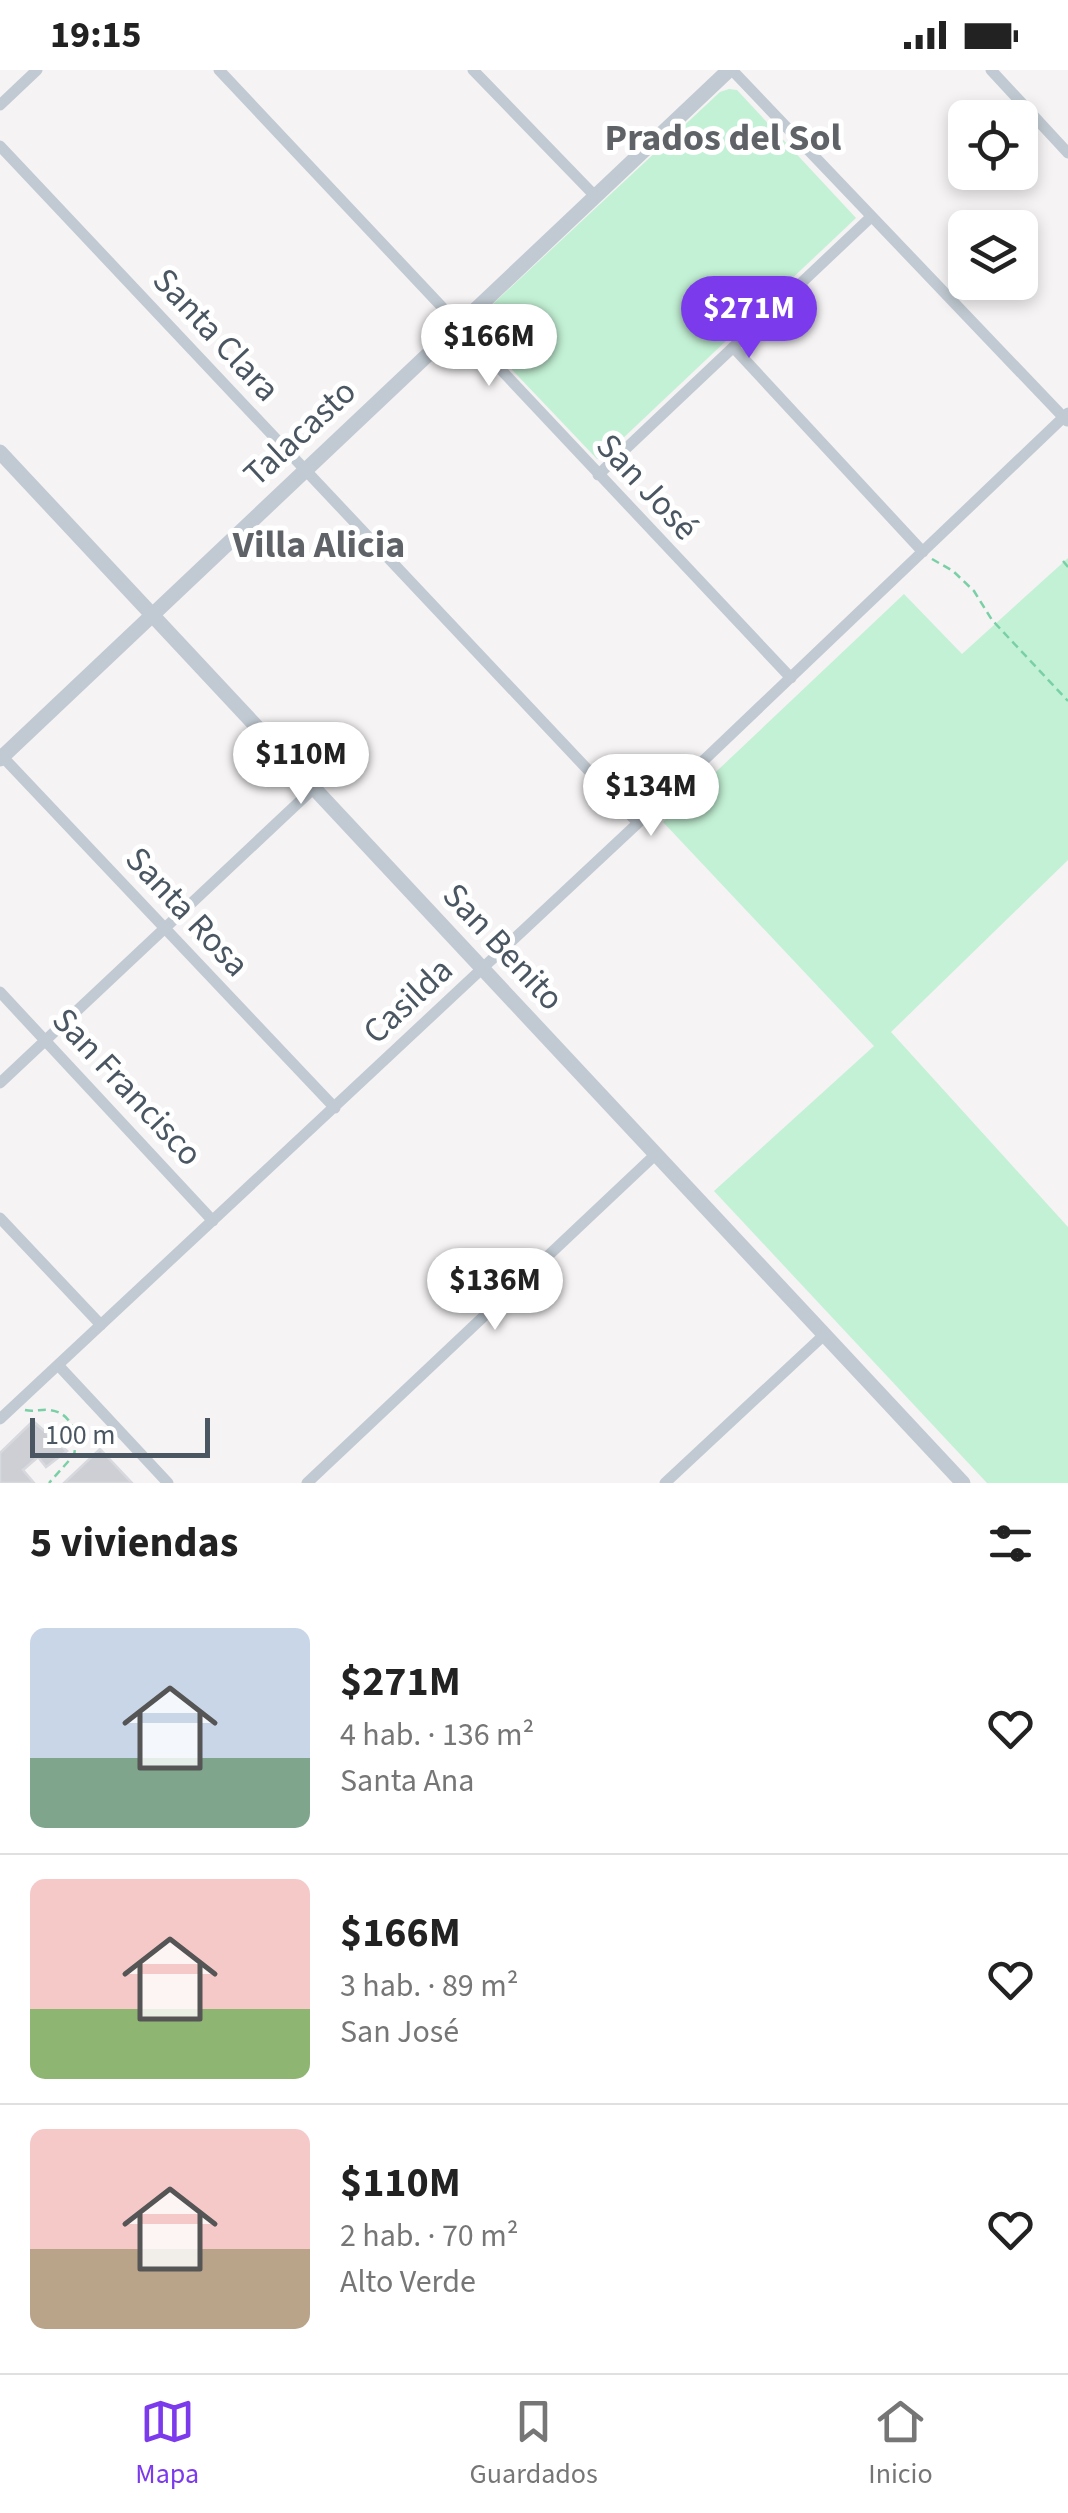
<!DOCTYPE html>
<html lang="es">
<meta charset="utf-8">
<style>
body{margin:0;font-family:"Source Sans 3",sans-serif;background:#f2f2f2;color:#222;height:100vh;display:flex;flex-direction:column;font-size:38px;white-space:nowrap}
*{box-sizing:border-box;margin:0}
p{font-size:32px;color:#767676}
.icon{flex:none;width:55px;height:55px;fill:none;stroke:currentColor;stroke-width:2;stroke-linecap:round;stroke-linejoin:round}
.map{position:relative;height:1413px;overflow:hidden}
.panel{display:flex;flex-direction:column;background:#fff;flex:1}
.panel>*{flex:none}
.fabs{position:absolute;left:948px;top:30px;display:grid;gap:20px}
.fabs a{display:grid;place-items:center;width:90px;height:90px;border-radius:15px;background:#fff;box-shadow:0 5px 15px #0003;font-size:50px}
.scale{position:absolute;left:30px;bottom:25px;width:180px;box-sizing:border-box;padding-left:10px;border:5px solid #4a5661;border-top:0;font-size:28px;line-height:35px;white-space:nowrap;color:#4a5661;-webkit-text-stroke:8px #fff;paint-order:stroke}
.price{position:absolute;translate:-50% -85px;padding:0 22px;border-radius:35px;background:#fff;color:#222;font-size:32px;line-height:65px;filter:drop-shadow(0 2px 5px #0008)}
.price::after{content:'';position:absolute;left:50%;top:60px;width:30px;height:22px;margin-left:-15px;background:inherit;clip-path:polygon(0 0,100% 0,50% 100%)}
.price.on{background:#7c3aed;color:#fff}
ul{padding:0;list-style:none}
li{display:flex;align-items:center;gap:30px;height:250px;padding:0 30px}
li+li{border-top:2px solid #e0e0e0}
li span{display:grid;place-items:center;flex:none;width:280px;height:200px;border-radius:15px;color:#555}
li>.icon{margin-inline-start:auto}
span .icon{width:120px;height:120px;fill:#fffc;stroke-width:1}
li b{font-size:42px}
h2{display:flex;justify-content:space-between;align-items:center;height:120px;padding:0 30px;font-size:42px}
.status{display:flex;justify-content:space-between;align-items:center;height:70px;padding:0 50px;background:#fff;direction:ltr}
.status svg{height:28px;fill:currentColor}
.tabs{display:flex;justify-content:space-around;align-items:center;height:140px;border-top:2px solid #e0e0e0;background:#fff;font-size:28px;color:#767676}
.tabs a{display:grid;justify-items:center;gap:5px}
.tabs .on{color:#7c3aed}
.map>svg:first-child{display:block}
</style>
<div class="status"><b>19:15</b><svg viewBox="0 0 49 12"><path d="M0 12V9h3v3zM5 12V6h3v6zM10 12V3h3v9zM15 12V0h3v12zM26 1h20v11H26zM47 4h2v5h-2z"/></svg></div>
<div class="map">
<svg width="1068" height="1413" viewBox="0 0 1068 1413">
<rect width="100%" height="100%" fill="#f5f3f3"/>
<path fill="#c3f1d5" d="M729,19L737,20L856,148L602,388L597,389L478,264L475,255L478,248L720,22Z
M1068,488V790L891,962L1068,1157V1413H987L714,1121L874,976L663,752L904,524L962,584Z"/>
<path fill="#cdcfd5" stroke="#d7d9de" stroke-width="2.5" d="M33,1351L67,1381L46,1397L38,1387L23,1400L34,1413H0V1383Z
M100,1379L132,1413H64Z"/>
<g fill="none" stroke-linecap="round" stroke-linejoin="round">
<path stroke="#7ad0a6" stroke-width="2.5" stroke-dasharray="8 5" stroke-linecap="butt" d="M932,489L953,501L974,521L992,550L1068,631
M1063,491L1068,497
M25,1340C34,1342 41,1339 50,1340C73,1343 78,1366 74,1385L49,1413"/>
<path stroke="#c1cad2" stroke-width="11" d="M219,0L791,608
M473,0L595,126
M732,0L1067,351
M991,0L1068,83
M0,35L37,0
M0,76L638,753
M733,277L923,482
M598,405L871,147
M0,684L335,1038
M0,922L213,1151
M0,1013L314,718
M0,1148L101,1255
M58,1295L168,1413
M0,1349L638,753L1068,343
M307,1413L656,1084
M665,1413L824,1265"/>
<path stroke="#c1cad2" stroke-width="15" d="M0,382L963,1413
M0,689L729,0"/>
</g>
<g text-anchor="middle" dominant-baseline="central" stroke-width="10" stroke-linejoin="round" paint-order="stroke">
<g font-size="35" fill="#4a5661" stroke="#fff">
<text transform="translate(216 265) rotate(47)">Santa Clara</text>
<text transform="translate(300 363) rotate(-43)">Talacasto</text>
<text transform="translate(647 417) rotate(47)">San José</text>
<text transform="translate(187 842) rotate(47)">Santa Rosa</text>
<text transform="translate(503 877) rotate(47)">San Benito</text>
<text transform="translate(408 931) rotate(-43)">Casilda</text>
<text transform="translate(127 1017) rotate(47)">San Francisco</text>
</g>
<g font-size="38" font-weight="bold" fill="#5f6368" stroke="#fff">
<text x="723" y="68">Prados del Sol</text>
<text x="319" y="475">Villa Alicia</text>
</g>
</g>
</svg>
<div class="fabs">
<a><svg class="icon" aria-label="locate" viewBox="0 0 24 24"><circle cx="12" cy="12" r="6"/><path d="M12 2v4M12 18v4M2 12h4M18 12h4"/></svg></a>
<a><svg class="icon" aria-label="layers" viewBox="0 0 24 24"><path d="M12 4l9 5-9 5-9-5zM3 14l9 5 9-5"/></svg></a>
</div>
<div class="scale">100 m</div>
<b class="price on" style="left:749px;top:291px">$271M</b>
<b class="price" style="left:489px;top:319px">$166M</b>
<b class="price" style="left:301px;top:737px">$110M</b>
<b class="price" style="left:651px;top:769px">$134M</b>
<b class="price" style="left:495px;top:1263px">$136M</b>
</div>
<section class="panel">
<h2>5 viviendas<svg class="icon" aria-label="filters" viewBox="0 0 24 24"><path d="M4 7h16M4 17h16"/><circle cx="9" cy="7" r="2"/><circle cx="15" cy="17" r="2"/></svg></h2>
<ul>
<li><span style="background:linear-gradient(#c9d6e8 65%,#7fa58c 0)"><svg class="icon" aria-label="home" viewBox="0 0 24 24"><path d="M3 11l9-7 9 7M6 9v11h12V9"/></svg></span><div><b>$271M</b><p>4 hab. · 136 m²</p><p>Santa Ana</p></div><svg class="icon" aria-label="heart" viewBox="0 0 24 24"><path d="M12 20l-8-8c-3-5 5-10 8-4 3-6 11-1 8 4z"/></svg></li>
<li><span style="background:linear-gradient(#f6c9c9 65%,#8fb573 0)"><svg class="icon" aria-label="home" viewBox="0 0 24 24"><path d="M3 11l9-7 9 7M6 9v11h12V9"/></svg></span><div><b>$166M</b><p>3 hab. · 89 m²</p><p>San José</p></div><svg class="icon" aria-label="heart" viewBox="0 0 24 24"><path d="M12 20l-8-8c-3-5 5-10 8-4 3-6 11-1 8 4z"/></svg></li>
<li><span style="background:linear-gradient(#f6c9c9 60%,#b9a48a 0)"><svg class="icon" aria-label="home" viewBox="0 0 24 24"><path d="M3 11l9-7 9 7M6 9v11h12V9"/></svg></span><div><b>$110M</b><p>2 hab. · 70 m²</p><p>Alto Verde</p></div><svg class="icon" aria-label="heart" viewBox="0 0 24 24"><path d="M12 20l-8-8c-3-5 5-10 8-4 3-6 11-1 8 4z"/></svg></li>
</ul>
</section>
<nav class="tabs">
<a class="on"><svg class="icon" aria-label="map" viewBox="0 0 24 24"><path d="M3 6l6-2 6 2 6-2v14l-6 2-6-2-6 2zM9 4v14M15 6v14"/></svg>Mapa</a>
<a><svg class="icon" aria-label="saved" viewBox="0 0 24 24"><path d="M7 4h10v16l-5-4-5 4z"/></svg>Guardados</a>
<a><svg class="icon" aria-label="home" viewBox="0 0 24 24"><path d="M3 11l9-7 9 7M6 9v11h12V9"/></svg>Inicio</a>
</nav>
